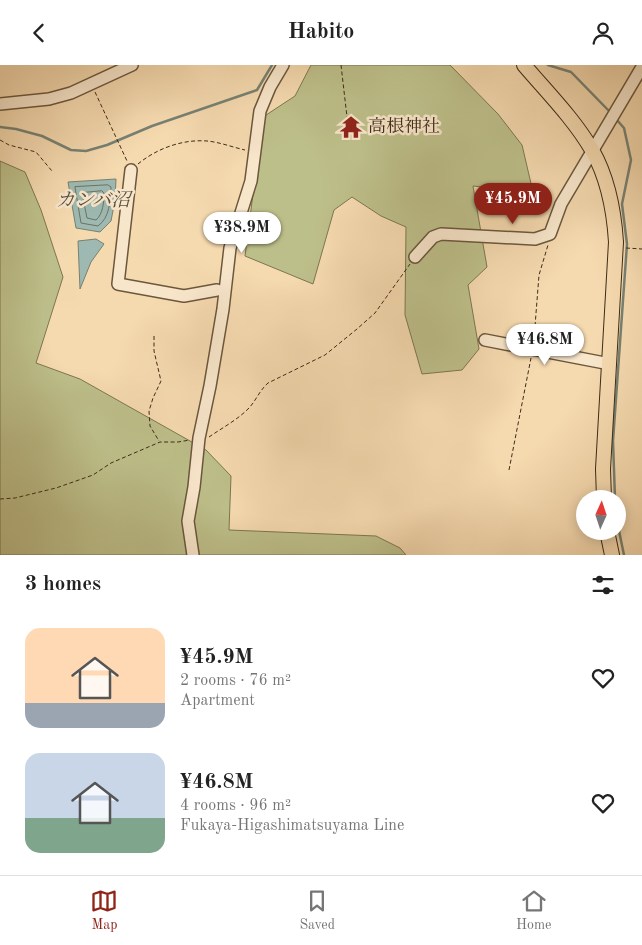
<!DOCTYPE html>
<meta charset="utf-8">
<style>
body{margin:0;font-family:"Old Standard TT","Noto Serif JP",serif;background:#f6f6f6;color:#222;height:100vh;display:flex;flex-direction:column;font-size:19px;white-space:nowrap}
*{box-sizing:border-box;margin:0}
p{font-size:16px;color:#767676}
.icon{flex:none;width:28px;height:28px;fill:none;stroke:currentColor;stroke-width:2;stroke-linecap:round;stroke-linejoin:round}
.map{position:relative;height:490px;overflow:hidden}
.side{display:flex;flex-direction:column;background:#fff;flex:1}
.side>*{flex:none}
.needle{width:32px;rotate:3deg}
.buttons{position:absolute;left:576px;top:425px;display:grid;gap:10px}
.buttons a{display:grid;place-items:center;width:50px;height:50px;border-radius:50%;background:#fff;box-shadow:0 2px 12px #0003;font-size:25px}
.price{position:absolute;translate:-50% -42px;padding:0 11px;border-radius:18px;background:#fff;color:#222;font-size:16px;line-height:32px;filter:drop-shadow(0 1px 2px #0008)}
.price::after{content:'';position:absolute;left:50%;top:30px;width:15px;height:11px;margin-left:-8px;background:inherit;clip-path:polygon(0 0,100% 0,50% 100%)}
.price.current{background:#8f2418;color:#fff}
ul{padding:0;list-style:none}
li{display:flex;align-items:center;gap:15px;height:125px;padding:0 25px}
li span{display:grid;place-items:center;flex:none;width:140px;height:100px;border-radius:15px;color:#555}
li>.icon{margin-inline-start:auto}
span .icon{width:60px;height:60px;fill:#fffc;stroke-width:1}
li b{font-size:21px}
h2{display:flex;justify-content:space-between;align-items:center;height:60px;padding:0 25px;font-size:21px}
header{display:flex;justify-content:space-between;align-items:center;height:65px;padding:0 25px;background:#fff;font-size:22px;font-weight:700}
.tab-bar{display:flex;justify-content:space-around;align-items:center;height:70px;border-top:1px solid #e0e0e0;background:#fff;font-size:14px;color:#767676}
.tab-bar a{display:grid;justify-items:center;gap:2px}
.tab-bar .current{color:#8f2418}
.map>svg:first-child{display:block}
</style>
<header><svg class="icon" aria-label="back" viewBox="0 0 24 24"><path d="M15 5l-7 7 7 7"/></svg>Habito<svg class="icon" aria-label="person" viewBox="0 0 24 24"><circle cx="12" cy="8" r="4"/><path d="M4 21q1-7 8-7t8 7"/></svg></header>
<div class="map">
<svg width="642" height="490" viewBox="0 0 642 490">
<rect width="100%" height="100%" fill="#f5d9af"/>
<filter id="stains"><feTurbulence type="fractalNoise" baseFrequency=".004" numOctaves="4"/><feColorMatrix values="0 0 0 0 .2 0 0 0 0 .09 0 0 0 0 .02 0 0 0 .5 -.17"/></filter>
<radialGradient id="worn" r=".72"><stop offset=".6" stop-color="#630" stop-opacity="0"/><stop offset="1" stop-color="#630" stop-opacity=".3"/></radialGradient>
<path fill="#bdbf8a" stroke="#7d7650" d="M311,0H450L498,49L522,80L533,127L473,121L487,202L468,220L479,284L462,305L422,309L405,250L406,162L381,151L352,132L334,145L313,219L245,191L263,52L295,31Z
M0,96L25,107L41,145L63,212L36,298L80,314L206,385L231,411L229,465L376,471L400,483L406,490H0Z"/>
<path fill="#9db9b1" stroke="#778173" d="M116,114L115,135L111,156L100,167L76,163L68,117Z
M96,174L104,179L91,197L80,224L78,176Z"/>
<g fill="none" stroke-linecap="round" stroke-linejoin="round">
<path stroke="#6d7264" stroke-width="1" d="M108,120L111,122C110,137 110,152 98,161L81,158L75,122Z
M102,126L104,128C104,137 103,149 96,155L87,153L82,128Z"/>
<path stroke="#778173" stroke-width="2.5" d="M548,0L571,7L611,48
M0,62L16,64L42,71L71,85L86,86L107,80L152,61L257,25L272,0
M615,434L613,376L627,179L622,139L631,95L624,63L616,54
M618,461L624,490"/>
<defs>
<path id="minor" d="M0,39L49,34L71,28L132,0
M131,105L118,219L184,231L217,225
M415,192L433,172L441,169L535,174L550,169L561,139L642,2
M485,275L610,299
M193,490L188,456L194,422L199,373L210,321L223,244L230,183L251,116L260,46L270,22L283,0"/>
<path id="major" d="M524,0C547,27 574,54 592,85C608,113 614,145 616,177L603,404L604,434
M607,466L612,490"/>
</defs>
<use href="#minor" stroke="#6b573d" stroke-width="14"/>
<use href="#major" stroke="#3d2c17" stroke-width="16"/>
<path stroke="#3d2c17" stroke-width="1" stroke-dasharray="4 2.5" stroke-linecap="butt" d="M341,0L347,52
M95,27L127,96
M0,75L9,80L36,87L52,106
M138,99C156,84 182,74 207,76C219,77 232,82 245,85
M626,183L642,184
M154,271V286L161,316L153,333L149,346L150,361L159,376
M534,274L539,210L548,180
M209,372C222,363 237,355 248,344C256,336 259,326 268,318L325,290L357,264L375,248L410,199
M509,405L531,293
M0,434L15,433L56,423L93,410L111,398L160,377H178L190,375"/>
<use href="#minor" stroke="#f8e6cb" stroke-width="11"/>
<use href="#major" stroke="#f5d9af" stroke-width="14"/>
</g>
<defs>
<symbol id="temple-bare" viewBox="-9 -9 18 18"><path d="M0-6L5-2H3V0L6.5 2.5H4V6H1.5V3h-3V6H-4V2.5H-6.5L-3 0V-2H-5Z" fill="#8f2418" stroke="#f8e6cb" stroke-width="2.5" paint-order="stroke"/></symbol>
</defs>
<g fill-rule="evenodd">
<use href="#temple-bare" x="335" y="46" width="32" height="32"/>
</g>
<g text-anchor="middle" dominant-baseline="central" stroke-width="5" stroke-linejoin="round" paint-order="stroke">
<g font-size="18" fill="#3d2c17" stroke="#f8e6cb" text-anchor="start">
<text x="368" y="62">高根神社</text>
</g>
<g font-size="19" font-style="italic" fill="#554f3e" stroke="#f8e6cb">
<text x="93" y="136">カンバ沼</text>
</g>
</g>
<rect width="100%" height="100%" filter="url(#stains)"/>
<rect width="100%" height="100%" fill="url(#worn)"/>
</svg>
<div class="buttons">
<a><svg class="needle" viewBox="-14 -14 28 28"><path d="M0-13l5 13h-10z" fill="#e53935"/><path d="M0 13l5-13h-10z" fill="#767676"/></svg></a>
</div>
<b class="price current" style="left:513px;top:160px">¥45.9M</b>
<b class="price" style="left:242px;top:189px">¥38.9M</b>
<b class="price" style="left:545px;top:301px">¥46.8M</b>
</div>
<section class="side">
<h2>3 homes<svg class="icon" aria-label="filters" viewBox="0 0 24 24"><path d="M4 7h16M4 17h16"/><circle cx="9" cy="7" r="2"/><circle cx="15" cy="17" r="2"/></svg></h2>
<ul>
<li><span style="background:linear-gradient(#ffd9b3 75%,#9aa5b1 0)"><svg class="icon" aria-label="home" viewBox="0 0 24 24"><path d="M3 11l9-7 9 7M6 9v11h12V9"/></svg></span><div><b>¥45.9M</b><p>2 rooms · 76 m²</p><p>Apartment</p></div><svg class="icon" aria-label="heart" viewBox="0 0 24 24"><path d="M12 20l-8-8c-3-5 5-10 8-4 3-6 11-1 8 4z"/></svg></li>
<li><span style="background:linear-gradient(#c9d6e8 65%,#7fa58c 0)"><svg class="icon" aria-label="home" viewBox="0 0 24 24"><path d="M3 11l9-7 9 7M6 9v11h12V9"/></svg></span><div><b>¥46.8M</b><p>4 rooms · 96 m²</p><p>Fukaya-Higashimatsuyama Line</p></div><svg class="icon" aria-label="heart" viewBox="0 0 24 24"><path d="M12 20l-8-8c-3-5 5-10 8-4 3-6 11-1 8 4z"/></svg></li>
</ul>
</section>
<nav class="tab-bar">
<a class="current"><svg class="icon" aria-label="map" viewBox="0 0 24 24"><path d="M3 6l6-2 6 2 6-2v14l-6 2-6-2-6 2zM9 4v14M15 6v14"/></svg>Map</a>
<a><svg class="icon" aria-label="saved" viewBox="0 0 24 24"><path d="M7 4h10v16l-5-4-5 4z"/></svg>Saved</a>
<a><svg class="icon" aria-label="home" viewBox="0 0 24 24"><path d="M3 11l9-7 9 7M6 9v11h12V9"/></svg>Home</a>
</nav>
